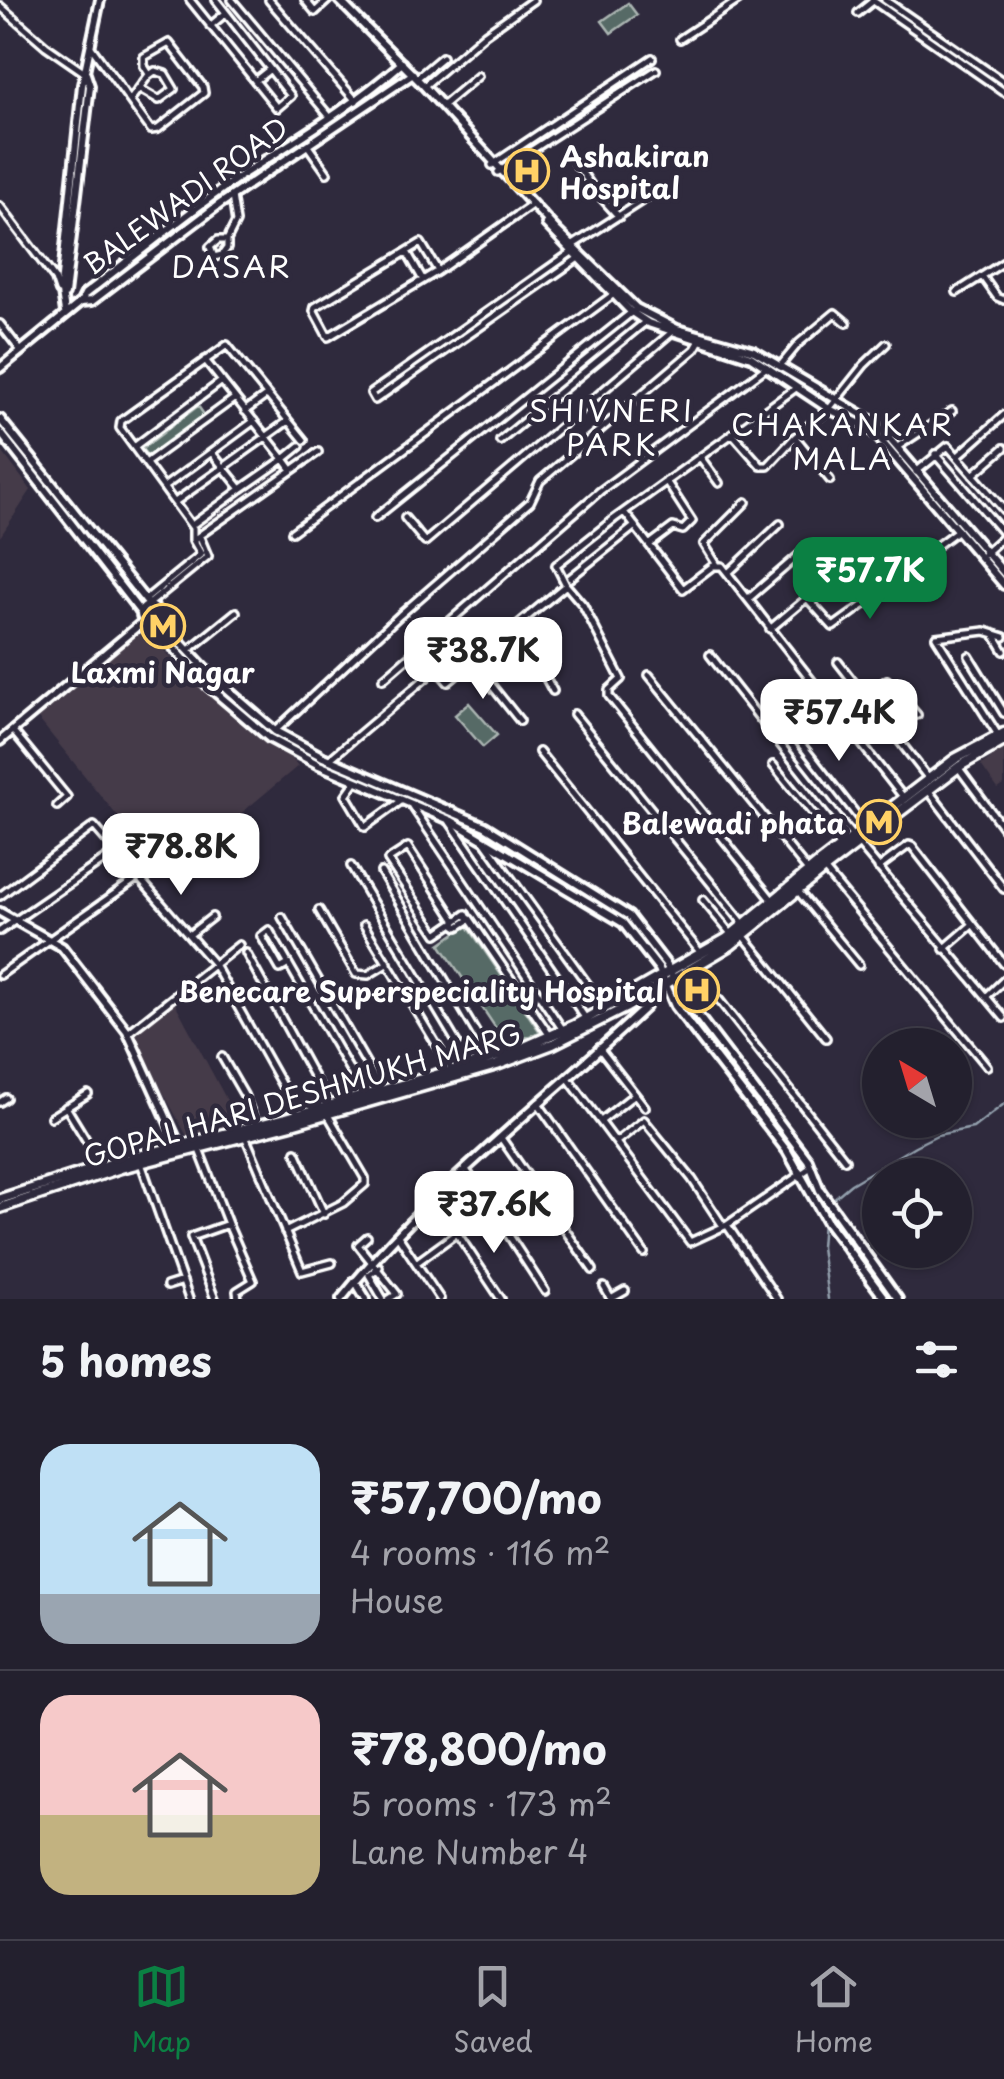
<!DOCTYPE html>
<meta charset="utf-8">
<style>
body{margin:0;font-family:"Playpen Sans",sans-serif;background:#2f2d3a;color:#f1f3f6;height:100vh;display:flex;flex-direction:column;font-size:38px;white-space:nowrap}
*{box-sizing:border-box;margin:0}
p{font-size:32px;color:#a3a3aa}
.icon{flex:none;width:55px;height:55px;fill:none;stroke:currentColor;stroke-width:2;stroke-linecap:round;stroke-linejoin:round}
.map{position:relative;height:1299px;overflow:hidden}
.panel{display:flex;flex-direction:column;background:#23202e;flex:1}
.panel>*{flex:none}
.needle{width:65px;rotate:322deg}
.tools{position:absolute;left:862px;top:1028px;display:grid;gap:20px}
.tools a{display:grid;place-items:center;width:110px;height:110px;border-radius:50%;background:#23202e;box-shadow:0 2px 8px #0004,0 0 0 2px #403e4a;font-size:50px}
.price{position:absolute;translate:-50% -85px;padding:0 22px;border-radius:20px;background:#fff;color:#222;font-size:32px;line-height:65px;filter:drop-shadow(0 2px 5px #0008)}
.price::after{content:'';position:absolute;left:50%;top:60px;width:30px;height:22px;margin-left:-15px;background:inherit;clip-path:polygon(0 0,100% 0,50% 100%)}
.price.on{background:#0b8043;color:#fff}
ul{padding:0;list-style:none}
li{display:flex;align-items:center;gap:30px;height:250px;padding:0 40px}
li+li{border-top:2px solid #403e4a}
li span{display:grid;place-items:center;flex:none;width:280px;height:200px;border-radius:30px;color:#555}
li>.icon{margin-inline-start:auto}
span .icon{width:120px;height:120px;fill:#fffc;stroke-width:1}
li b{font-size:42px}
h2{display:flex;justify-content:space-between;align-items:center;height:120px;padding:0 40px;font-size:42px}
.dock{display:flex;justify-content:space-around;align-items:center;height:140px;border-top:2px solid #403e4a;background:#23202e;font-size:28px;color:#a3a3aa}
.dock a{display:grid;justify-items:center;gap:5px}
.dock .on{color:#0b8043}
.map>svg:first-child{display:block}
</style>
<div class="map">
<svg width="1004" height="1299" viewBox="0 0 1004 1299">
<rect width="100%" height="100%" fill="#2f2a3d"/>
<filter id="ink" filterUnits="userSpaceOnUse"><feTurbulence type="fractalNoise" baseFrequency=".01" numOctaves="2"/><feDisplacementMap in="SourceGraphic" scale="20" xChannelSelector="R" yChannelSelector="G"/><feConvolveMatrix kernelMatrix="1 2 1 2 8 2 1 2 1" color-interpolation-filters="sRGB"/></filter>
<g filter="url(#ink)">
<path fill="#453b49" d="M0,449L31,490L0,537Z
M145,632L231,715L288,754L298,766L166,876L36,716L138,633Z
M1004,749V785L998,789L981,765Z
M175,1003L239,1123L188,1138L132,1035Z"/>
<path fill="#576b66" stroke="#abb5b2" stroke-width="2.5" d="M628,3L637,15L611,33L602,21Z
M198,406L205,416L150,459L142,449Z
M469,703L497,735L483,747L455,715Z
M467,925L540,1032L507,1045L440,944Z"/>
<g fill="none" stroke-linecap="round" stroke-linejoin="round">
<path stroke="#93a0ad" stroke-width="2.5" d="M832,1200L851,1184L915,1146L937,1135L973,1128L1004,1104
M823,1221L821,1247L828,1299"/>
<defs>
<path id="street" d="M190,0L277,108L291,96L216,0
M232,0L330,117
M269,0L356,101
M305,0L315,12L328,0
M872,0L1004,92
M885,0L1004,82
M0,6L46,46L85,73
M858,13L873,1
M210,26L226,13
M680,39L739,0
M91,47L151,130L158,129L204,93L203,87L169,43L144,57V66L149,74
M417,78L442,57
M255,81L270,69
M424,86L485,34L533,0
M131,99L148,76L155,71L165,74L174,89L159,100L140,89
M442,106L478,76
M308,146L327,173
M570,155L592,187L619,217
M492,165L652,58
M498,172L656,70
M0,206L55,279L59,291
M227,240H218L210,247L214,257L222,255L227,248V240L236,222L232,196
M570,247L654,193
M407,252L423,280
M438,271L421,243L315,307L314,311L328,337L438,271L441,269L533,204
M982,276L997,297L1004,300
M957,292L1004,262
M0,324L21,351
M205,360L284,459L241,489
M780,366L799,343L835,313L847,323
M371,393L375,400L577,259
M371,393L572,252
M245,411L267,395
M732,433L761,466H768L795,437L829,409L864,365L886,344
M795,437L830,480
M500,441L645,322
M899,446L952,411
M134,447L222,381
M935,454L1004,534
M958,456L1004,415
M700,457L719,483
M146,463L235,398
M292,470L284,459L300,446
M916,472L948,446L1004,510
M973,475L1004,448
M164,487L254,421
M175,502L288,421
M624,512L683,589L713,566H722L904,798
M375,518L632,312
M405,518L425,542L672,332
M192,525L241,489L212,453
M292,532L614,294
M193,540L318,452
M649,545L673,527L683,530L692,521L666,481
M890,551L915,587
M984,554L1004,536
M717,565L704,544L746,502
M904,570L958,530
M728,573L780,524
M570,578L635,526
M807,598L828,582
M748,599L805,550L814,549
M145,600L201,554L193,540V528L120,428L121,421L227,345L304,440
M149,604L208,556L200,537
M512,629L536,660L553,691
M770,629L807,598L833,627L887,588L861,552
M995,636L1004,651
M189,650L236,612
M710,655L853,837
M969,656L1004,713
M473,662L520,721
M838,662L929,779
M436,668L448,682L566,585
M649,675L808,871
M383,679L600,491L767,367
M864,696L887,680L917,715
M574,714L743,923
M784,722L866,827
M13,731L67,797L57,806
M275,731L400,615L530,502L540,481L695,349L699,342
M998,735L936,637L985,631L1004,637
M539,752L700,952
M330,759L453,655
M773,765L840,847
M958,767L1004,829
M356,781L346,795L365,827L401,801
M928,790L1004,889
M412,806L563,1030
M450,822L586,1019
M485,842L604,1007
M858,843L1004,1018
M408,847L456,921L437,934L388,860Z
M351,866L470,1065
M878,868L909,845L912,846L1004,964
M824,869L987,1066
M381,872L491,1058
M798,891L859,965
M0,896L94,826L214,964L298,1114
M703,900L732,935
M774,902L609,696V690L621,679L583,605L566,585L556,565L614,519L796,388
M319,910L356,974L368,975L388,963
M466,914L469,920L458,927L455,925L456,921Z
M282,917L381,1089
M470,919L550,1036
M364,925L452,1070
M269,930L357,1083L361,1095
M269,930L261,936L280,969L287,965
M0,931L117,851
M189,935L212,917
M744,936L826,1038
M944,949L972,925
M246,953L329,1105
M694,968L845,1160
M0,975L140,876
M986,997L1004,980
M128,1033L239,945
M599,1048L645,1107
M222,1057L244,1095L256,1125
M568,1078L690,1242L727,1225L811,1167
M0,1102L6,1098
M538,1103L644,1253
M66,1107L102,1166
M51,1117L88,1094
M601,1121L635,1094
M245,1136L302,1271L332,1263
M501,1138L593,1270
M616,1142L644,1120L692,1179L723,1226
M198,1147L228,1224L191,1237L215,1299
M296,1152L324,1214
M141,1163L189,1299
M467,1171L545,1291
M228,1224L253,1281L237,1291L238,1299
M727,1225L777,1299
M285,1232L343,1203L365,1184V1178L327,1113
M398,1236L440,1299
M367,1237L358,1245L397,1294L389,1299
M416,1263L457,1233L501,1299
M379,1267L369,1275L383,1299
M167,1286L183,1281
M604,1287L611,1299
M611,1299L625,1291"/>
<path id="secondary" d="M339,0L424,86L558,232L636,308L677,329L754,351L876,423L1004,573
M546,224L630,311L648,323L751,357L829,409L871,429L1004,585
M65,294L90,86L86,74
M81,302L92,301L220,204L413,74
M65,312L61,286L82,85L100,0
M0,368L81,302L85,294C138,254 190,210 245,173C299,138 353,106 402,63
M0,419L150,606
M0,432L141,613
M141 614a8 8 0 1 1 16 0a8 8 0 1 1-16 0Z
M156,616L215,679L275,731L323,757L485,826L629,916L666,964L681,993L808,1160L820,1190L898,1299
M150,621L208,686L269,738L319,765L452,821L623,923L659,969L675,1006L787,1151L827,1222L885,1299
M0,741L145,620
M0,912L62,947L127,1031L181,1150
M355,1281L366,1299
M341,1299C427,1192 546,1101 646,1007L645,997"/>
<path id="primary" d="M0,1199L119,1161L286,1118L470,1065L520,1049L575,1025L726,939L819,863L955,759L1004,733
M0,1208L121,1168L288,1125L497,1065L553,1044L625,1008L731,945L824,869L960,766L1004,741"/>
</defs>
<use href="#street" stroke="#fff" stroke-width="12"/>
<use href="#secondary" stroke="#fff" stroke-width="14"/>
<use href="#primary" stroke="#fff" stroke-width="15"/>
<use href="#street" stroke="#2f2a3d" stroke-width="5"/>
<use href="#secondary" stroke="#2f2a3d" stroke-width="6"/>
<use href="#primary" stroke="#2f2a3d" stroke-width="8"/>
</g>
</g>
<defs>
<symbol id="hospital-ring" viewBox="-11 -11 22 22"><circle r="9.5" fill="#2f2a3d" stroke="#ffd166" stroke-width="1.5"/><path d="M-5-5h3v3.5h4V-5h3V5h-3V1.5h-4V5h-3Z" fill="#ffd166"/></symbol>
<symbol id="metro-ring" viewBox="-11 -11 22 22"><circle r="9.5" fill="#2f2a3d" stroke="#ffd166" stroke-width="1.5"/><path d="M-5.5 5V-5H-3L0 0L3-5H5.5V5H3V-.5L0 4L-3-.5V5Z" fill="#ffd166"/></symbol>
</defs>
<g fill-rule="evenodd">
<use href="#hospital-ring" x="502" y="146" width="50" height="50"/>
<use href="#metro-ring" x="138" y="601" width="50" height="50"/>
<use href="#metro-ring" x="854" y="797" width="50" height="50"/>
<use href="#hospital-ring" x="672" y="965" width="50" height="50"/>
</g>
<g text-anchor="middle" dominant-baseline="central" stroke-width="9" stroke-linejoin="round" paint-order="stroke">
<g font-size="28" font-weight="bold" fill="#fff" stroke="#2f2a3d" text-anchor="end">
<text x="560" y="155" text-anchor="start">Ashakiran<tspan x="560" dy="32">Hospital</tspan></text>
<text x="163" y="671" text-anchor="middle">Laxmi Nagar</text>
<text x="846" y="822">Balewadi phata</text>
<text x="664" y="990">Benecare Superspeciality Hospital</text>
</g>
<g font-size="28" fill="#fff" stroke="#2f2a3d">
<text transform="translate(185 195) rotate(-36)">BALEWADI ROAD</text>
<text transform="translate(302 1094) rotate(-16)">GOPAL HARI DESHMUKH MARG</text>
</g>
<g font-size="30" letter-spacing="2.5" fill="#fff" stroke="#2f2a3d">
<text x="232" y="265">DASAR</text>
<text x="612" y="409">SHIVNERI<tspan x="612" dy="34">PARK</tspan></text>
<text x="843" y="423">CHAKANKAR<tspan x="843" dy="34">MALA</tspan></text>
</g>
</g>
</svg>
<div class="tools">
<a><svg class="needle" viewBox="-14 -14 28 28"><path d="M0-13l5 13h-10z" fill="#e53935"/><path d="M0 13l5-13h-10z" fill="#a3a3aa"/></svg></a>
<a><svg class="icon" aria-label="locate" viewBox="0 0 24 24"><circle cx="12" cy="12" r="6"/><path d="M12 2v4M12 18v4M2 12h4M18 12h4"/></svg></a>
</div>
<b class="price on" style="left:870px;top:622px">₹57.7K</b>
<b class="price" style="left:483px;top:702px">₹38.7K</b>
<b class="price" style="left:839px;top:764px">₹57.4K</b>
<b class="price" style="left:181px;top:898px">₹78.8K</b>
<b class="price" style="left:494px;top:1256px">₹37.6K</b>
</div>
<section class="panel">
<h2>5 homes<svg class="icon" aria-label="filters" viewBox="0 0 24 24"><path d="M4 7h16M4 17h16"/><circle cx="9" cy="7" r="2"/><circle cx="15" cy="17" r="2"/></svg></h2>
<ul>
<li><span style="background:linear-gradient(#bfe0f5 75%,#9aa5b1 0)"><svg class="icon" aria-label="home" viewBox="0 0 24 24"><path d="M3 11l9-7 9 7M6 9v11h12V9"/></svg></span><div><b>₹57,700/mo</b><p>4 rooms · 116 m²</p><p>House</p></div></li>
<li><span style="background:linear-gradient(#f6c9c9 60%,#c2b280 0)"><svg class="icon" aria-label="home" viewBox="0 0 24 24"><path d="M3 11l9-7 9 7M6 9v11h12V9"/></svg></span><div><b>₹78,800/mo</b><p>5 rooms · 173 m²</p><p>Lane Number 4</p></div></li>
</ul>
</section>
<nav class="dock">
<a class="on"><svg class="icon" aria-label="map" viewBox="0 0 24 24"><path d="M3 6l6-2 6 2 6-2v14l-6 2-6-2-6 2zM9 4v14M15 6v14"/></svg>Map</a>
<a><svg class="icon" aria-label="saved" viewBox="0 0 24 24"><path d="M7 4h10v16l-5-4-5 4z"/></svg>Saved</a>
<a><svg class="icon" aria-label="home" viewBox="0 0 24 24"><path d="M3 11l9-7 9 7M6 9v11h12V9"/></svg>Home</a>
</nav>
